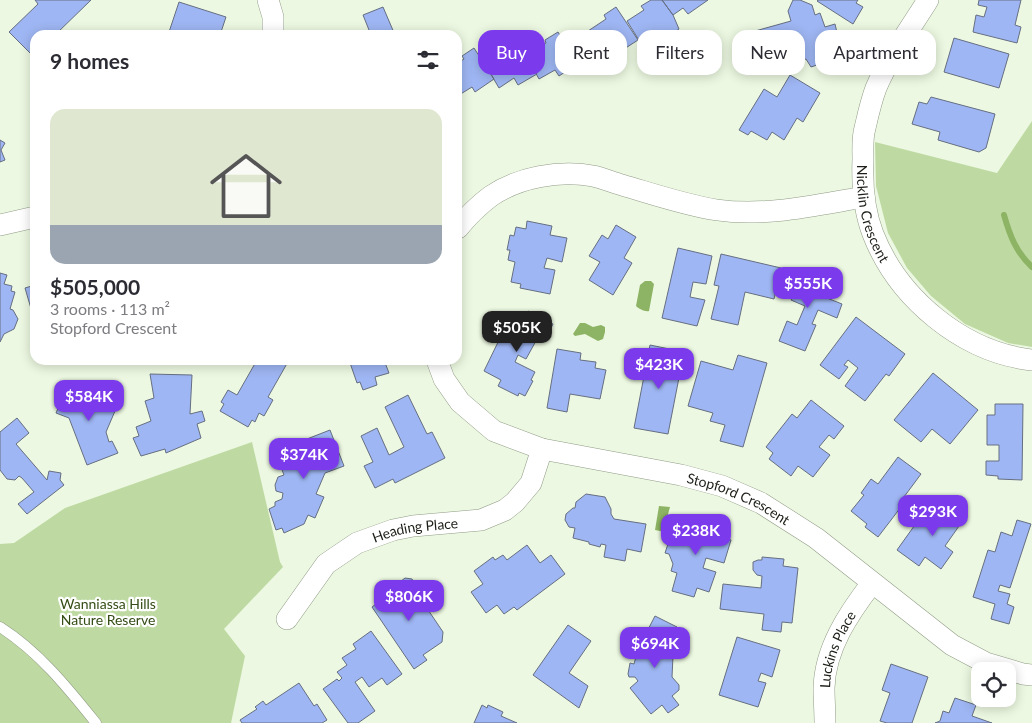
<!DOCTYPE html>
<meta charset="utf-8">
<style>
body{margin:0;font-family:Lato,sans-serif;background:#f2f2f3;color:#2b2b33;height:100vh;display:flex;flex-direction:column;font-size:19px;white-space:nowrap}
*{box-sizing:border-box;margin:0}
p{font-size:16px;color:#7c7c81}
.icon{flex:none;width:28px;height:28px;fill:none;stroke:currentColor;stroke-width:2;stroke-linecap:round;stroke-linejoin:round}
.map{position:relative;flex:1;overflow:hidden}
.details{position:absolute;left:30px;top:30px;width:432px;height:335px;display:flex;flex-direction:column;background:#fff;border-radius:15px;box-shadow:0 2px 12px #0003}
.details>*{flex:none}
.banner{position:absolute;left:478px;top:30px;width:475px;height:45px;display:flex;gap:10px}
.tools{position:absolute;left:971px;top:662px;display:grid;gap:10px}
.tools a{display:grid;place-items:center;width:45px;height:45px;border-radius:10px;background:#fff;box-shadow:0 2px 12px #0003;font-size:25px}
.price{position:absolute;translate:-50% -42px;padding:0 11px;border-radius:10px;background:#7c3aed;color:#fff;font-size:16px;line-height:32px;filter:drop-shadow(0 1px 2px #0008)}
.price::after{content:'';position:absolute;left:50%;top:30px;width:15px;height:11px;margin-left:-8px;background:inherit;clip-path:polygon(0 0,100% 0,50% 100%)}
.price.active{background:#222;color:#fff}
ul{padding:0;list-style:none}
li{display:grid;align-content:center;gap:10px;height:265px;padding:0 20px}
li+li{border-top:1px solid #e1e1e2}
li span{display:grid;place-items:center;height:155px;border-radius:15px;color:#555}
li>.icon{margin-inline-start:auto}
span .icon{width:90px;height:90px;fill:#fffc;stroke-width:1}
li b{font-size:21px}
h2{display:flex;justify-content:space-between;align-items:center;height:60px;padding:0 20px;font-size:21px}
.tag{padding:0 18px;border-radius:15px;background:#fff;box-shadow:0 2px 12px #0003;font-size:18px;line-height:45px}
.tag.active{background:#7c3aed;color:#fff}
.map>svg:first-child{display:block}
</style>
<div class="map">
<svg width="1032" height="723" viewBox="0 0 1032 723">
<rect width="100%" height="100%" fill="#ecf8e1"/>
<path fill="#bedaa2" d="M1032,121V347L1008,343L965,324L931,296L907,268L888,233L876,186L875,142L997,173Z
M252,442L280,562L283,567L224,629L245,656L231,723H0V544L14,543L65,508Z"/>
<path fill="#8db364" d="M645,281H651L654,284L649,311C645,312 639,309 636,306L640,285Z
M580,323H585L593,327L601,325L605,327V332L603,339L598,341L585,334L575,336L573,334Z
M659,506L670,507L665,525V532L655,530Z"/>
<g fill="none" stroke-linecap="round" stroke-linejoin="round">
<path stroke="#8db364" stroke-width="6" d="M1004,215C1010,236 1016,252 1032,267"/>
</g>
<path fill="#9eb6f3" stroke="#666e82" d="M35,0H91L55,35H35V55L33,56L9,32L38,4Z
M651,0H662L673,15L679,29L657,43L653,38L642,45L627,21L644,10L641,6Z
M662,0H708L688,14L683,8L673,15Z
M793,0H800L812,5L815,15L820,13L825,27L835,24L838,37L832,38L838,58L811,67L806,59L780,66L777,55L756,60L748,33L791,21L788,11Z
M818,0H858L856,3L863,7L853,24L817,1Z
M979,0H1021L1015,25L1021,27L1017,43L973,32L976,15L984,17L987,7L978,5Z
M179,2L226,17L220,35H168Z
M383,7L395,35H371L363,15Z
M616,7L638,40L618,53L617,50L602,59L585,33L606,19L604,15Z
M558,32L577,64L559,76L555,70L539,79L526,55L546,43L545,40Z
M954,38L1009,54L999,88L944,72Z
M516,39L537,74L518,85L514,78L499,88L485,64L506,51L503,47Z
M474,48L494,79L475,92L472,87L459,95L458,93V63L464,59L462,56Z
M790,75L820,93L803,122L797,118L784,140L772,132L767,140L751,131L748,135L739,130L764,89L777,97Z
M931,97L995,114L986,148L979,152L938,140L940,132L912,124L919,102L927,104Z
M0,140L5,143L1,150L5,160L0,162Z
M527,221L552,226L550,235L567,238L562,262L547,258L544,268L555,270L550,294L520,288L521,284L511,282L515,262L508,260L510,250H507L510,235L514,236L516,227L526,229Z
M616,225L636,237L624,258L632,263L613,295L589,280L600,262L589,256L602,235L608,239Z
M678,248L712,256L706,284L693,282L690,297L705,300L697,326L662,318Z
M721,254L781,268L774,299L745,292L738,325L711,319L719,286L714,285Z
M805,269L816,272L819,283L818,285L830,290L827,298L842,304L837,318L818,310L812,324L816,325L805,351L779,341L787,321L797,325L805,306L791,300L798,284L792,281L795,274Z
M0,273L7,275L4,284L12,286L11,291L15,292L10,309L13,310L18,319L14,329L4,334L0,342Z
M35,285V311L32,312L25,288Z
M528,311L553,324L544,342L537,339L526,359L518,355L515,362L535,372L531,380L533,381L525,396L519,393L518,396L498,386L501,380L484,371L501,336L504,338L514,318L522,322Z
M856,317L905,354L889,376L886,374L865,401L845,386L858,368L848,360L844,365L848,367L839,379L820,365Z
M650,345L684,352L668,434L634,428Z
M557,349L581,353L580,360L596,362L595,368L606,370L600,399L570,394L567,412L547,408Z
M738,355L767,363L743,447L720,441L725,425L710,421L713,413L688,406L701,361L733,370Z
M257,360H289L268,397L273,400L264,416L259,413L255,422L252,420L248,427L220,411L224,404L221,402L228,390L237,395Z
M349,360H384L389,373L375,377L377,385L363,390L360,382L357,383Z
M933,373L978,410L950,444L932,429L921,442L894,420Z
M150,374L192,375L190,414L202,411L205,421L197,424L201,438L166,453L165,449L141,456L133,438L139,436L136,427L151,421L145,401L154,398Z
M69,383L118,404L106,432L109,442L112,441L118,453L87,465L69,418L56,413Z
M408,395L427,434L432,432L445,458L395,483L393,479L375,488L364,466L373,462L361,436L377,428L389,455L404,447L385,407Z
M811,400L844,426L834,439L829,435L819,447L830,455L813,477L798,466L791,476L769,459L773,453L766,447L792,414L797,418Z
M995,404H1023L1022,480L998,479V476L986,475V461H999V445H987V415H995Z
M17,418L29,433L16,444L47,480L49,471L61,473L60,480L64,485L27,514L18,504L34,492L22,478L19,476L15,480L7,479L0,470V432Z
M330,430L344,466L325,473L316,494L324,497L315,518L308,515L304,524L284,533L282,528L276,530L269,509L275,506V502L282,499L283,493L276,491L275,485L278,477L284,475L277,457L292,452L289,446Z
M898,457L921,474L898,505L901,507L878,537L865,527L867,524L851,511L864,495L861,493L871,479L878,484Z
M586,494L605,497L611,509V514L614,519L646,524L641,552L627,549L625,561L604,557L606,545L601,544L600,547L589,544V542L573,538L575,528L569,527L565,520L566,514L573,508H575L576,502Z
M949,503L966,516L945,546L953,552L941,569L925,557L919,566L897,550L917,522L922,525L937,504L945,510Z
M689,516L718,525L715,535L731,540L724,563L706,558L703,568L716,572L709,592L697,588L694,597L672,591L677,573L671,571L673,564L669,554L665,553L672,532L676,534L685,529Z
M1017,520L1031,524L1010,588L1000,585L998,591L1010,594L1007,604L1014,607L1009,624L991,619L995,604L973,597L988,550L995,552L1001,532L1012,536Z
M527,545L540,563L551,555L565,574L517,610L514,607L504,614L497,605L486,613L471,592L483,584L474,571L493,557L495,560L503,555L507,560Z
M762,557L784,559L783,566L798,568L792,623L782,622L781,632L762,630L764,614L720,609L723,584L761,588L762,576L757,575L753,570V562L758,560H762Z
M405,578L412,579L418,588V595L443,632L442,642L423,655L427,660L414,669L372,607L396,589V585Z
M655,616L677,627L666,649L673,656L672,677L679,685V690L672,696L679,705L668,713L662,705L651,714L630,688L638,681L635,677H629L628,674L630,663L634,664L638,649Z
M568,625L591,641L569,673L588,686L579,708L533,675Z
M371,631L402,674L387,685L382,678L369,687L362,677L355,682L375,711L358,723H348L323,689L337,679L339,681L342,678L337,672L347,665L342,658L356,649L353,644Z
M737,637L780,650L772,677L761,673L758,681L766,683L758,707L719,695Z
M891,664L928,677L912,723H887L880,721L890,693L882,690Z
M299,683L314,706L317,704L327,720L322,723H242L240,720L257,709L255,707L263,701L266,705Z
M955,698L976,705L972,716L992,723H935L940,721L943,711L949,713Z
M482,705L487,708L488,705L503,712L501,716L517,723H474Z"/>
<g fill="none" stroke-linecap="round" stroke-linejoin="round">
<defs>
<path id="service" d="M0,627C39,652 67,687 96,723"/>
<g id="minor">
<path d="M268,0L273,17V35"/>
<path id="s1" d="M928,0C910,29 889,57 876,88C871,101 868,115 865,128C862,138 863,149 863,159C862,183 864,211 873,234C898,298 962,352 1032,360"/>
<path d="M0,225L35,217"/>
<path d="M458,228C467,217 479,205 491,196C519,177 559,170 593,176C602,178 612,182 622,185C653,194 685,205 717,210C766,217 816,205 864,197"/>
<path id="s2" d="M437,360L444,379L460,402L494,431L542,449L681,475L722,486L761,503L816,538L952,645L986,663L1023,674L1032,675"/>
<path id="s3" d="M287,619L326,564L357,543L393,530L413,526L481,520L505,510L515,502L531,483L542,449"/>
<path id="s4" d="M825,723C825,711 824,699 824,688C825,648 849,613 872,583"/>
</g>
</defs>
<use href="#service" stroke="#919c87" stroke-width="11"/>
<use href="#minor" stroke="#919c87" stroke-width="22"/>
<use href="#service" stroke="#fff" stroke-width="10"/>
<use href="#minor" stroke="#fff" stroke-width="21"/>
</g>
<g text-anchor="middle" dominant-baseline="central" stroke-width="4.5" stroke-linejoin="round" paint-order="stroke">
<g font-size="14" fill="#1b1f17" stroke="#fff">
<text stroke="none"><textPath href="#s1" startOffset="231">Nicklin Crescent</textPath></text>
<text stroke="none"><textPath href="#s2" startOffset="348">Stopford Crescent</textPath></text>
<text stroke="none"><textPath href="#s3" startOffset="165">Heading Place</textPath></text>
<text stroke="none"><textPath href="#s4" startOffset="76">Luckins Place</textPath></text>
</g>
<g font-size="14" fill="#344c15" stroke="#fff">
<text x="108" y="603">Wanniassa Hills<tspan x="108" dy="16">Nature Reserve</tspan></text>
</g>
</g>
</svg>
<div class="tools">
<a><svg class="icon" aria-label="locate" viewBox="0 0 24 24"><circle cx="12" cy="12" r="6"/><path d="M12 2v4M12 18v4M2 12h4M18 12h4"/></svg></a>
</div>
<b class="price" style="left:808px;top:309px">$555K</b>
<b class="price active" style="left:517px;top:353px">$505K</b>
<b class="price" style="left:659px;top:390px">$423K</b>
<b class="price" style="left:89px;top:422px">$584K</b>
<b class="price" style="left:304px;top:480px">$374K</b>
<b class="price" style="left:933px;top:537px">$293K</b>
<b class="price" style="left:696px;top:556px">$238K</b>
<b class="price" style="left:409px;top:622px">$806K</b>
<b class="price" style="left:655px;top:669px">$694K</b>
<div class="banner">
<a class="tag active">Buy</a>
<a class="tag">Rent</a>
<a class="tag">Filters</a>
<a class="tag">New</a>
<a class="tag">Apartment</a>
</div>
<section class="details">
<h2>9 homes<svg class="icon" aria-label="filters" viewBox="0 0 24 24"><path d="M4 7h16M4 17h16"/><circle cx="9" cy="7" r="2"/><circle cx="15" cy="17" r="2"/></svg></h2>
<ul>
<li><span style="background:linear-gradient(#dfe7d0 75%,#9aa5b1 0)"><svg class="icon" aria-label="home" viewBox="0 0 24 24"><path d="M3 11l9-7 9 7M6 9v11h12V9"/></svg></span><div><b>$505,000</b><p>3 rooms · 113 m²</p><p>Stopford Crescent</p></div></li>
</ul>
</section>
</div>
